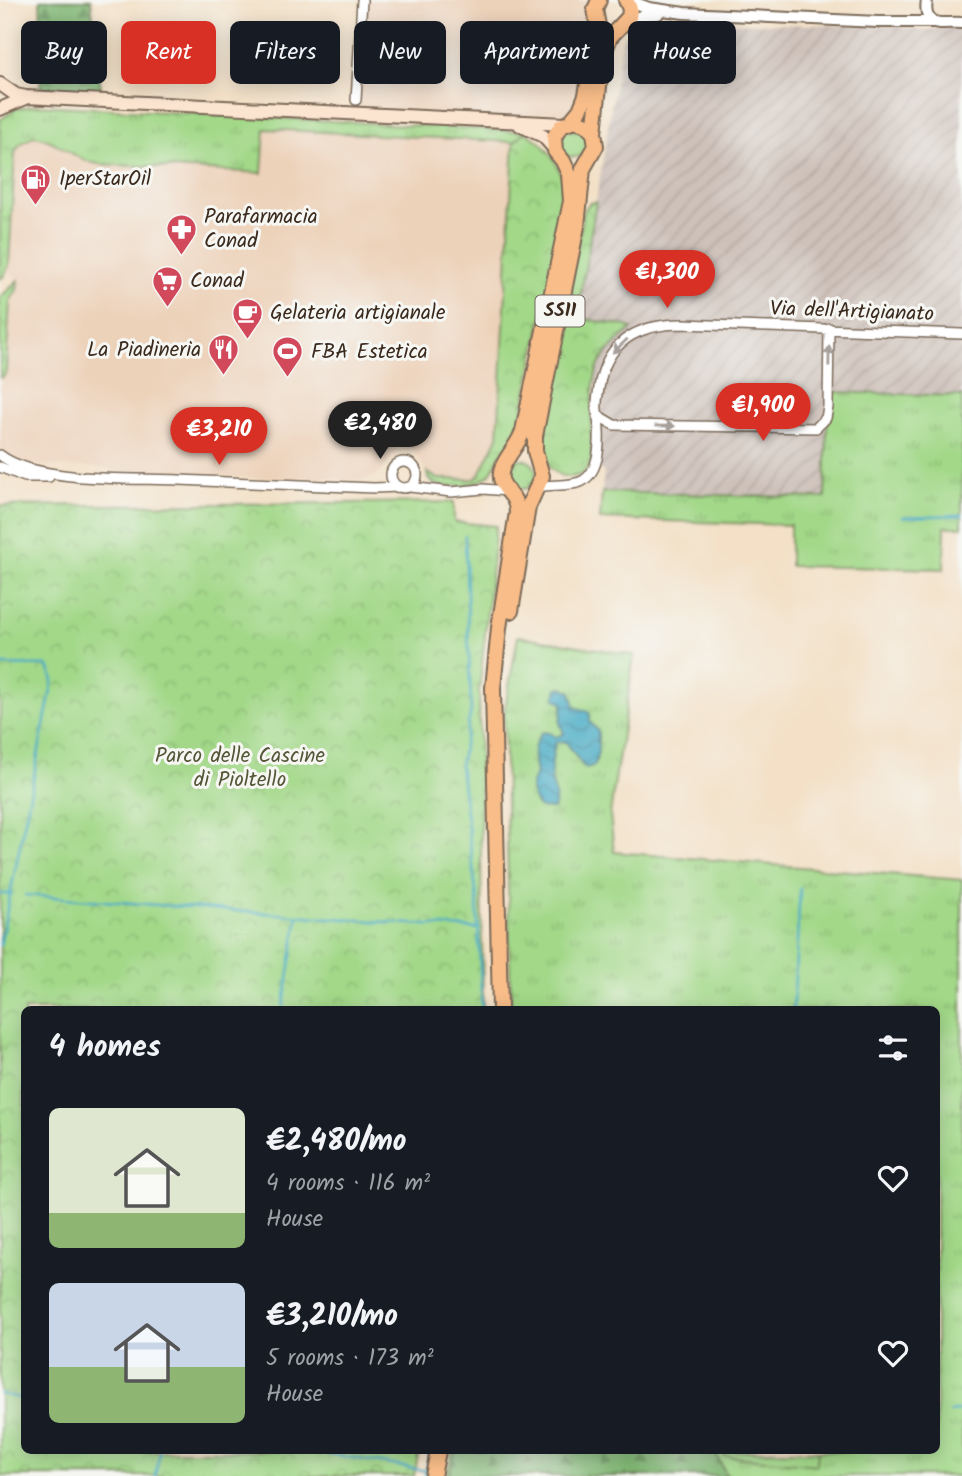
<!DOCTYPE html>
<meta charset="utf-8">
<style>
body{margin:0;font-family:Kalam,sans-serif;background:#20242c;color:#f1f3f6;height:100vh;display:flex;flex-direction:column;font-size:26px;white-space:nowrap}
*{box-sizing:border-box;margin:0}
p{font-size:23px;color:#9ea1a6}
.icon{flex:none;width:38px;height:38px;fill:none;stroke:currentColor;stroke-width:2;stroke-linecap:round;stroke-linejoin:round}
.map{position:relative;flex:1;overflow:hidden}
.side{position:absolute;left:21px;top:1006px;width:919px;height:448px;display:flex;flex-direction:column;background:#171b24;border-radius:10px;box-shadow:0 4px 18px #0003}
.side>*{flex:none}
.guide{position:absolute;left:21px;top:21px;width:920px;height:63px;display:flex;gap:14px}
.price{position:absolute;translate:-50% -60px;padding:0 16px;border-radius:24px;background:#d93025;color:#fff;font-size:23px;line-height:46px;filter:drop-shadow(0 2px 4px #0008)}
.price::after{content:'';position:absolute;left:50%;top:42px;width:21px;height:16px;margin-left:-10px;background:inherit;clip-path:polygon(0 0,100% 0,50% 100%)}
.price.selected{background:#222;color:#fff}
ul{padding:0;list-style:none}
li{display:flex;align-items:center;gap:21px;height:175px;padding:0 28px}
li span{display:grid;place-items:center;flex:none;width:196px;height:140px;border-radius:10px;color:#555}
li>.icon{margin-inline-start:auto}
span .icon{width:84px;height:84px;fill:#fffc;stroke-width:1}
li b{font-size:30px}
h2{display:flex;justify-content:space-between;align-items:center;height:84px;padding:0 28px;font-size:30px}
.pill{padding:0 24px;border-radius:10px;background:#171b24;box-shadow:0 4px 18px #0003;font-size:24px;line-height:63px}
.pill.selected{background:#d93025;color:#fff}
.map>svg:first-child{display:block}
</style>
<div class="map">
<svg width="962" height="1476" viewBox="0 0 962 1476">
<defs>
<pattern id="industrial-furrows" width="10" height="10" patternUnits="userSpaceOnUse" patternTransform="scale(1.75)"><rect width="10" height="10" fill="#cec1ba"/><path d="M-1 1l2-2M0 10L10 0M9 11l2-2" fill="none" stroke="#b2a69f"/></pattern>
<pattern id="grass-tufts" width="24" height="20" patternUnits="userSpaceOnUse" patternTransform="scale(1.75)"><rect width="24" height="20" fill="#a2d888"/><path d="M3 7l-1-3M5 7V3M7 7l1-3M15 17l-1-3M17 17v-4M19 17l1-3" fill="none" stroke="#8cba75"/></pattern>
<pattern id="forest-firs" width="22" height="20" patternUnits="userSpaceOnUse" patternTransform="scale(1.75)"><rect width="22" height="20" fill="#81b874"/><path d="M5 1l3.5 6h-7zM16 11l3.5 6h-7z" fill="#6b965f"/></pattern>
<pattern id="park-crowns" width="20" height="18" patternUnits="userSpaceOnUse" patternTransform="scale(1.75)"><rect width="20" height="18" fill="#a2d888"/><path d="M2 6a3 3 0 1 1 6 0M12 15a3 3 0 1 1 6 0" fill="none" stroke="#8cba75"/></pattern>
<pattern id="water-waves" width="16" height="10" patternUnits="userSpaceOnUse" patternTransform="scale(1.75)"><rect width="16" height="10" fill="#45aac5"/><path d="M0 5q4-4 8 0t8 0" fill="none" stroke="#3b8b9f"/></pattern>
</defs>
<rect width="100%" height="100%" fill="#f6f6f2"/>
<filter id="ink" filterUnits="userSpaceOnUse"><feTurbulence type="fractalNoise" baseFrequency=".0143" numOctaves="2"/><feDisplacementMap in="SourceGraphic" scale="14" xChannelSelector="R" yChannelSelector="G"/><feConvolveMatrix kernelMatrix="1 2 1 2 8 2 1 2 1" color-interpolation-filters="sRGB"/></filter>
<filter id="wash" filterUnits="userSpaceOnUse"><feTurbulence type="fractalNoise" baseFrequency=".00686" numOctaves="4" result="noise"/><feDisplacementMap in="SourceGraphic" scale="28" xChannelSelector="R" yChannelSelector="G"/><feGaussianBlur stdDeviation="1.57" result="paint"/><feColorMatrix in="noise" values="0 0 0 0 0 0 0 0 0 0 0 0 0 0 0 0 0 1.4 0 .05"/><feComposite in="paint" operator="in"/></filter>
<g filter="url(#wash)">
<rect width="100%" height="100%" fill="#f3e0c6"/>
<path fill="#edd2ba" d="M364,0H594L593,24L582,94L575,110L561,120L358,112Z
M265,129L514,142L499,431L494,447L477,477L468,480L434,478L429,474L415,455L414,448L398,447L395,455L378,475L361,481L306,477L297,480L112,471L109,468L32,465L13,459L0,450V378L4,376L6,371L11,297L17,290L18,280L8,271L14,162L19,145L34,136L44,137L53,141L68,153L98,164L262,173Z"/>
<path fill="url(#industrial-furrows)" d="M653,22L894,26L925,31L954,25L962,26V396L833,392L832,415L827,426L826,498L602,492L604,472L591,463L597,370L608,352L620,338L577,318L623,36Z"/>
<path fill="url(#grass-tufts)" stroke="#6e8153" stroke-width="2" d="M37,105L518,131L525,132L514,142L265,129L262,173L98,164C73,160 58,139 34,136L19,145L15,153L9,265L4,276L0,279V120L15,109Z
M560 143a14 14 0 1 1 28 0a14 14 0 1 1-28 0Z
M18,280L17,290L10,301L6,371L4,376L0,378V298Z
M833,392L962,396V527H945L944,569L790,566V525L600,519L602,492L825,498L827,426L832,415Z
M506 474a15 15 0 1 1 30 0a15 15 0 1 1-30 0Z
M518,636L634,655L610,814L614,852L962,880V1476H446L452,1451H936V1010H511L504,713Z"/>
<path fill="url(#forest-firs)" stroke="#5e7149" stroke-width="2" d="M40,0H91L101,89L95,92L40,87L42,58Z
M455,1451H718L717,1456L727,1476H449Z"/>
<path fill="url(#park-crowns)" stroke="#6e8153" stroke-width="2" d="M525,132C550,146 561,167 567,195L518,434L499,457L490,474L480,481L465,486H443L434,484L428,479L427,472L438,479H475L480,474L498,437L514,142Z
M596,202L577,318L627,326L632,329C618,340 603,353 597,370C590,393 592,437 591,463C581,482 557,481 547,462C543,455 543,447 542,439L584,209L590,203Z
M454,502V522L496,526L479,692L483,1010H24V1451H419L414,1476H0V506Z"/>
<path fill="#a2d888" stroke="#6e8153" stroke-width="2" d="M725,1451H818L817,1465L724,1456Z"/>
<path fill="url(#water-waves)" stroke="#406a72" stroke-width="2" d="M563,687L571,692L575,707L587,711L590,714V722L598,731V751L595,765L587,768L583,766L566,742H556C554,746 550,771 551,776C552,788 559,796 553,809L540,808C530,795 528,789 536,774C533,757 531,747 542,732L550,733L556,737L564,734L560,723L563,703L555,698L557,688Z"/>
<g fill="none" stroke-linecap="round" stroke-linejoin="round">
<path stroke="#45aac5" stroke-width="2.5" d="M903,517L962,515
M465,536L471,710L460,765L477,899L482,1010
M0,665L48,666L53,680L0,945
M0,894H12
M25,895L479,929
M283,1010L298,916
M793,1010L800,888
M0,1394L24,1399
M950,1412L962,1410
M313,1451L427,1471
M442,1475L447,1476
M155,1476L160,1451
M425,1476L430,1451"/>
</g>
</g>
<g filter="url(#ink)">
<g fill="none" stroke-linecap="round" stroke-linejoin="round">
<defs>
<path id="minor" d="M356,100L362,0
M599,416L614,425L816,428L826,418L828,407L829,328
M0,455C36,483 133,478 179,480C244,483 309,485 374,488L399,487
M391 475a13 13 0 1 1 26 0a13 13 0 1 1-26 0Z
M0,467L25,477H49
M410,487L451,492L483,489L508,491
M537,487C551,484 574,487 584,480C603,467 600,429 597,410C596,403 598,395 599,388C606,341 638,324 683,324L962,334"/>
<path id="tertiary" d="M627,0L649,8L684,13L878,22H935
M927,0C922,31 945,21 962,23
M627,21L644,15L658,14"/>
<path id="secondary" d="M0,84L16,95L26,97L564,124
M0,109L26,98
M520,125L543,136L553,147"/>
<path id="primary" d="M570,122L580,110L586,95L598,26L595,9L599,0
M511,611L528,507L542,476L535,451V436L577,226L583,169L596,146L594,133L602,58L610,37L629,17L630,9L626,0
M500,1010L493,688L499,628L517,512C516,495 508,495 502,482C495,466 518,448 523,431L571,201L569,174L563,161L555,151L554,137L561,126L574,121L585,124L594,133
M433,1476L438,1451"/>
</defs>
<use href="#minor" stroke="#7b6a59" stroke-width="12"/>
<use href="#tertiary" stroke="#7b6a59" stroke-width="14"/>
<use href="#secondary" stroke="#7b6a59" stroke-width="16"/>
<use href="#primary" stroke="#7b6a59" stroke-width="18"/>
<use href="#minor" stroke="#fff" stroke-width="9"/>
<use href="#tertiary" stroke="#fff" stroke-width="10"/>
<use href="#secondary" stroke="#fce5d0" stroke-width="12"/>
<use href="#primary" stroke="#f8bd89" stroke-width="14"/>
</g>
<defs><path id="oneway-solid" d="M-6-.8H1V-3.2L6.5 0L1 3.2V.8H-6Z" transform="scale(1.75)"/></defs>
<g fill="#a79f9a">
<use href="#oneway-solid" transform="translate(620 346) rotate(137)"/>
<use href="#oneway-solid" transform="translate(829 356) rotate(-89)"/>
<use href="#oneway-solid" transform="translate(665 426) rotate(1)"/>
</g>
</g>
<defs>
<symbol id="fuel-pin" viewBox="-11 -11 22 30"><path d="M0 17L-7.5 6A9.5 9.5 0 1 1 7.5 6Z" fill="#d1495b" stroke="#f6f6f2"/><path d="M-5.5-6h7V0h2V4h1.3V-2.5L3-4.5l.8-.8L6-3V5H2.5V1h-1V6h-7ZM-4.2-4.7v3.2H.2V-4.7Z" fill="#fff"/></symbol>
<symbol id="pharmacy-pin" viewBox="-11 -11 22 30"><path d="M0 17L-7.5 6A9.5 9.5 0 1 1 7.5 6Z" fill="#d1495b" stroke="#f6f6f2"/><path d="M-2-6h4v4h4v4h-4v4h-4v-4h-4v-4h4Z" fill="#fff"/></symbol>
<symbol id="supermarket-pin" viewBox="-11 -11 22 30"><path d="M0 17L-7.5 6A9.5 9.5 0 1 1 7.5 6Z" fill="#d1495b" stroke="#f6f6f2"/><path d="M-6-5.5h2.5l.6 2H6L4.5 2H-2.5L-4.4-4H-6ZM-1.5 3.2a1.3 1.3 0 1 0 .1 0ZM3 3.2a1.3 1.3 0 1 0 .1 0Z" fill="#fff"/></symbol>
<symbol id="cafe-pin" viewBox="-11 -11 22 30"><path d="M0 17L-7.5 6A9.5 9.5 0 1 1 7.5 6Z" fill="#d1495b" stroke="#f6f6f2"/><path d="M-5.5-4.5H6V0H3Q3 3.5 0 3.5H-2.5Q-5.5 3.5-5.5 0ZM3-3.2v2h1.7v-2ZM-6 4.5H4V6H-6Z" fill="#fff"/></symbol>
<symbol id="restaurant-pin" viewBox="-11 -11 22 30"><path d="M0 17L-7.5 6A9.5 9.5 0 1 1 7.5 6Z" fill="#d1495b" stroke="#f6f6f2"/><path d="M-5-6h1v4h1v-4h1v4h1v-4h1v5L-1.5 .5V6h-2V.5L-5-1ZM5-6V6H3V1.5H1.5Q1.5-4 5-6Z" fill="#fff"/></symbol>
<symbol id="stadium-pin" viewBox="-11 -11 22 30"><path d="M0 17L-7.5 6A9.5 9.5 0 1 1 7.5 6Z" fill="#d1495b" stroke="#f6f6f2"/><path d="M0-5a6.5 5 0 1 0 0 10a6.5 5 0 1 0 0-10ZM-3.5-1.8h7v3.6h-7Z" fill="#fff"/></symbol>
</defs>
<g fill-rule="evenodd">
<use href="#fuel-pin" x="18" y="162" width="35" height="47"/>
<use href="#pharmacy-pin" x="164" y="212" width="35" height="47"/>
<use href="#supermarket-pin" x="150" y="264" width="35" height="47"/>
<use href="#cafe-pin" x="230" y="296" width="35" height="47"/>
<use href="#restaurant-pin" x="206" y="332" width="35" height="47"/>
<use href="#stadium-pin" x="270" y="334" width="35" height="47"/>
</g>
<g text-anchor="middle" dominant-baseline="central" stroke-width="6" stroke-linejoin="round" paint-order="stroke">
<rect fill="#f6f6f2" stroke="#73675e" stroke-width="2" x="535.5" y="295.5" width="49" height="31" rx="5"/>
<g font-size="19" font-weight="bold" fill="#3b2a1e">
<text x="560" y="311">SS11</text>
</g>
<g font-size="21" fill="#3b2a1e" stroke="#f6f6f2" text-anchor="start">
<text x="59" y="179">IperStarOil</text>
<text x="204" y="217">Parafarmacia<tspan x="204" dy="24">Conad</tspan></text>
<text x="190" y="281">Conad</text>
<text x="270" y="313">Gelateria artigianale</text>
<text x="201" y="350" text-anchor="end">La Piadineria</text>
<text x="311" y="352">FBA Estetica</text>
</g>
<g font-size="21" fill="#3b2a1e" stroke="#f6f6f2">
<text transform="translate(852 312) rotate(2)">Via dell'Artigianato</text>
</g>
<g font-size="21" fill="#555638" stroke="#f6f6f2">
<text x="240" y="756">Parco delle Cascine<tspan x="240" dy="24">di Pioltello</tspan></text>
</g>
</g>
</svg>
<b class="price" style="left:667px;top:310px">€1,300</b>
<b class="price" style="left:763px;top:443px">€1,900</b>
<b class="price selected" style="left:380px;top:461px">€2,480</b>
<b class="price" style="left:219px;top:467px">€3,210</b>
<div class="guide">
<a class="pill">Buy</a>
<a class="pill selected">Rent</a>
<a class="pill">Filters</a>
<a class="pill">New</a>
<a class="pill">Apartment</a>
<a class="pill">House</a>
</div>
<section class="side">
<h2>4 homes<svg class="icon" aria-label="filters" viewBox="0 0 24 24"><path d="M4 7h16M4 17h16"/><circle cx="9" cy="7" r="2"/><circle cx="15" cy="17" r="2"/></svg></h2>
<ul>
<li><span style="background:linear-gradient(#dfe7d0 75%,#8fb573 0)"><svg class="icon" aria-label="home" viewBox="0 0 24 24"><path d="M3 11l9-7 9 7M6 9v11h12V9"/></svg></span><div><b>€2,480/mo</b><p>4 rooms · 116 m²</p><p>House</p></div><svg class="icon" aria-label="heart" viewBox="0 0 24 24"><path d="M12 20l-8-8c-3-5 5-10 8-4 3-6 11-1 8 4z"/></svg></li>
<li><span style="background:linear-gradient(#c9d6e8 60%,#8fb573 0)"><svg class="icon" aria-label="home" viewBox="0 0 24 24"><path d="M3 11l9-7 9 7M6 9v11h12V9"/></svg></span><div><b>€3,210/mo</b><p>5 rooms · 173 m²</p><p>House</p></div><svg class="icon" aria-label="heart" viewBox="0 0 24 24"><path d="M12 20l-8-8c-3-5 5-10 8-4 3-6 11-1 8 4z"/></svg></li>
</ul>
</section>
</div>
